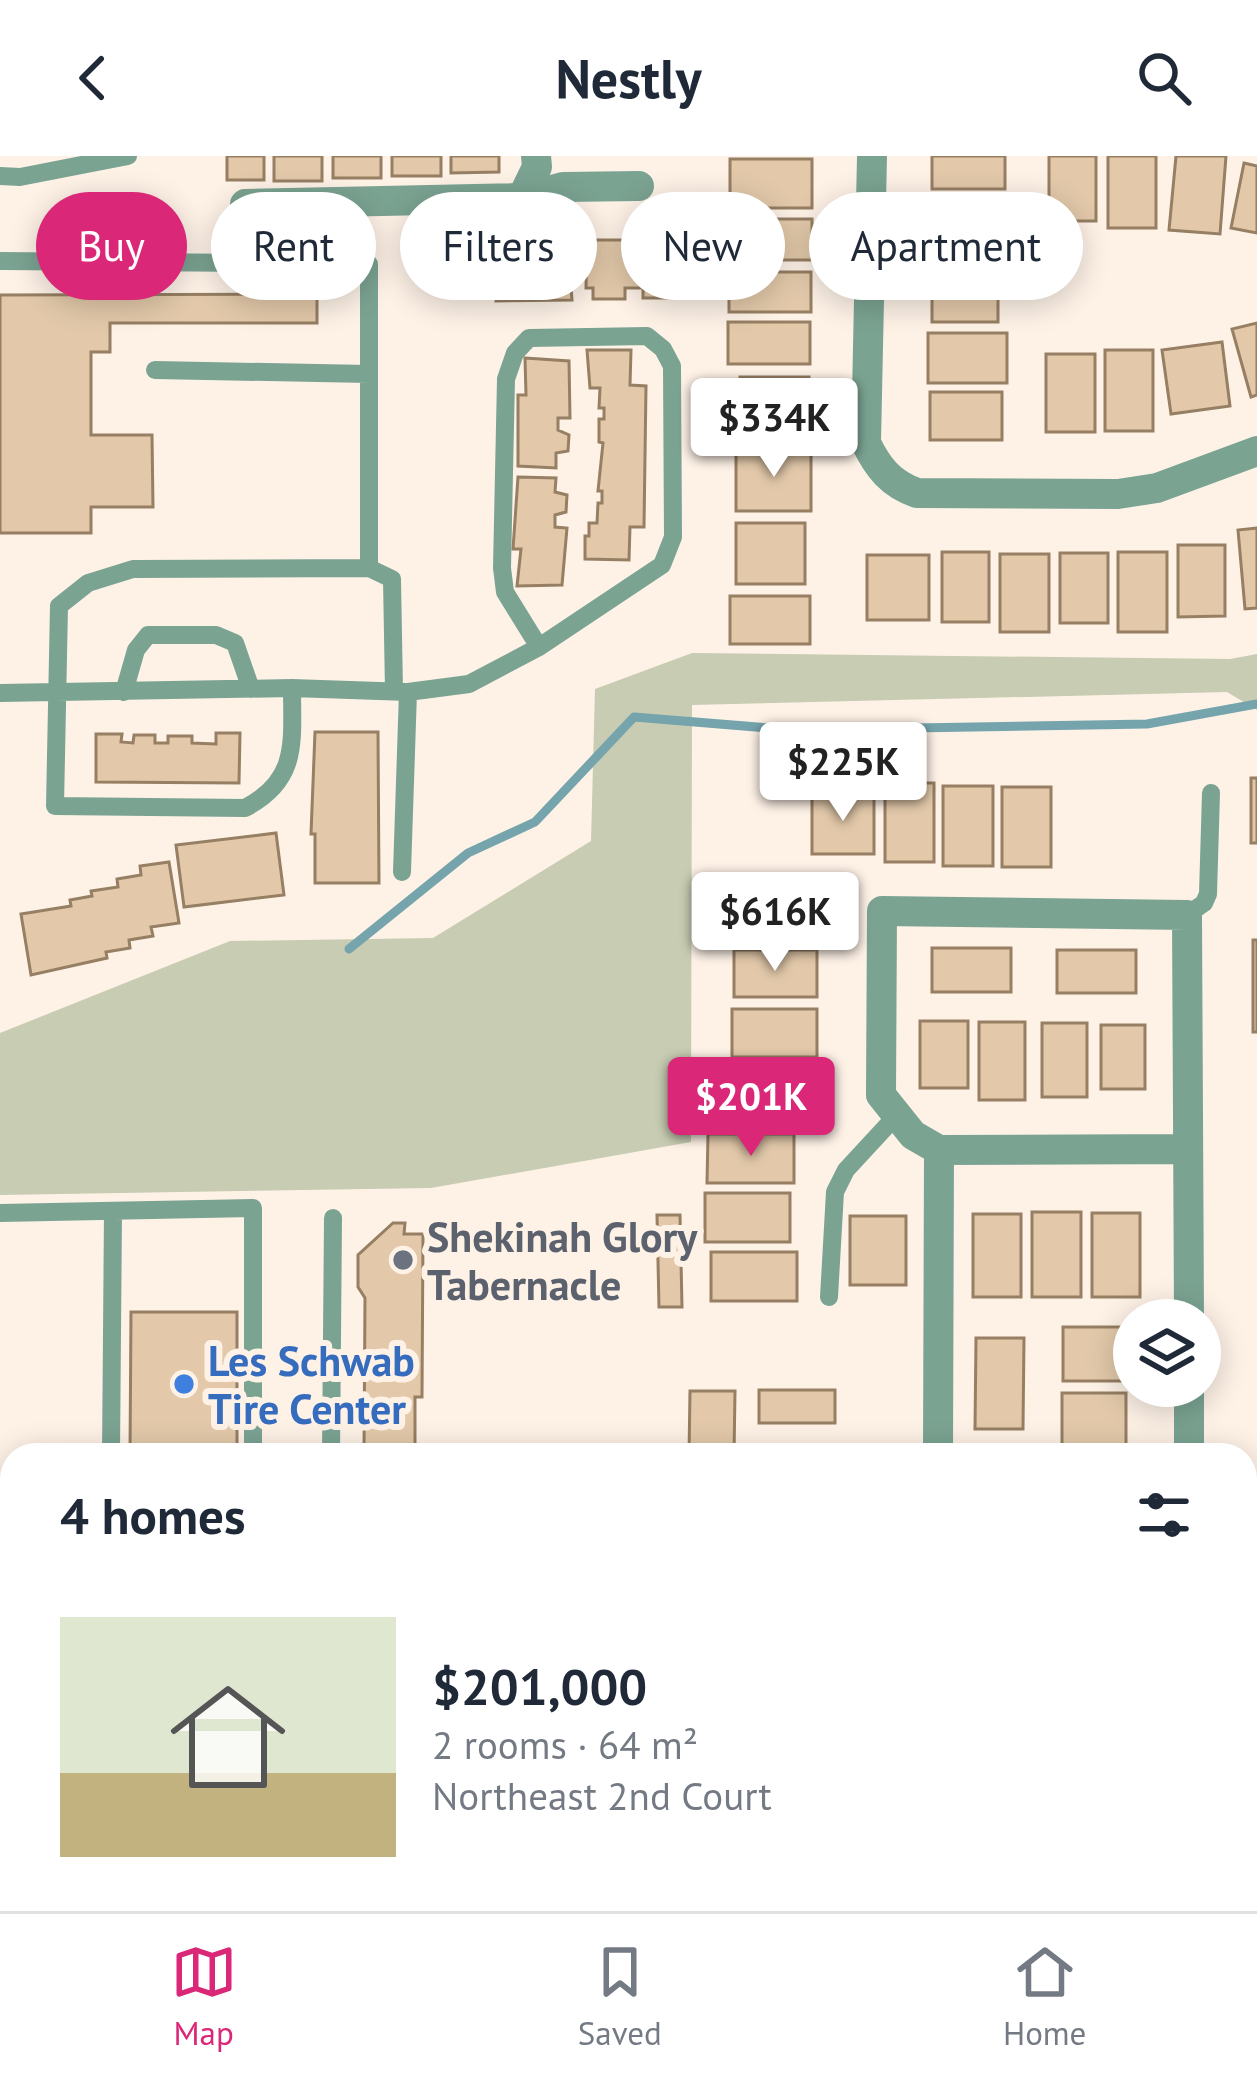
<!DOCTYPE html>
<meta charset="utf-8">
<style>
body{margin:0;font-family:"PT Sans",sans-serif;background:#f2f2f3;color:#1f2937;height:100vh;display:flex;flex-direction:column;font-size:45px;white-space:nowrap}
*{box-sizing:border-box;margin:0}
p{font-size:39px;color:#747a83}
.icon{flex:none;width:66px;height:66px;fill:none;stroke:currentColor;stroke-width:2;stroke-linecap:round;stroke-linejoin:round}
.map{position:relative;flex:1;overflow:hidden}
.drawer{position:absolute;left:0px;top:1287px;width:1257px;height:468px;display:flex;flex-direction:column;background:#fff;border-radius:36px 36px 0 0;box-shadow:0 6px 30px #0003}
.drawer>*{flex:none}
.top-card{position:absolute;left:36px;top:36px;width:1185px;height:108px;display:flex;gap:24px}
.buttons{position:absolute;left:1113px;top:1143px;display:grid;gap:24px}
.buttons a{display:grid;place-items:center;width:108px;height:108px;border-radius:50%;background:#fff;box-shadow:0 6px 30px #0003;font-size:60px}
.price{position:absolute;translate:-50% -102px;padding:0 27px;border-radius:12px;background:#fff;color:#222;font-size:39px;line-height:78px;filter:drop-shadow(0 3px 6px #0008)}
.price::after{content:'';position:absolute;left:50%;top:72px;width:36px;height:27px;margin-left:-18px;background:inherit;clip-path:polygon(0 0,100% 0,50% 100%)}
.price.selected{background:#db2777;color:#fff}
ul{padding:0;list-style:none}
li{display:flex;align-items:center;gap:36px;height:300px;padding:0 60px}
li+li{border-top:3px solid #e0e1e3}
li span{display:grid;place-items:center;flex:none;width:336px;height:240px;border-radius:0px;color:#555}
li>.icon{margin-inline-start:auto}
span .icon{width:144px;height:144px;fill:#fffc;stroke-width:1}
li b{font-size:51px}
h2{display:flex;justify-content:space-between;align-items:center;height:144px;padding:0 60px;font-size:51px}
.chip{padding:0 42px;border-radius:54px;background:#fff;box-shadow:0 6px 30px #0003;font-size:42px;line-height:108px}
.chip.selected{background:#db2777;color:#fff}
header{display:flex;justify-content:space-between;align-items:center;height:156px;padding:0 60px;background:#fff;font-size:54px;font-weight:700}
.dock{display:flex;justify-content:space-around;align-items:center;height:168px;border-top:3px solid #e0e1e3;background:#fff;font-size:33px;color:#747a83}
.dock a{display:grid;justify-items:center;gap:6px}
.dock .selected{color:#db2777}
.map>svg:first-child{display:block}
</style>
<header><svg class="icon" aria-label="back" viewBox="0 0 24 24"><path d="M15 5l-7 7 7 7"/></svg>Nestly<svg class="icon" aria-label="search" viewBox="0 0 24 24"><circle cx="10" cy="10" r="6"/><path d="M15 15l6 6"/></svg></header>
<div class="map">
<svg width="1257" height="1755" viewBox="0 0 1257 1755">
<rect width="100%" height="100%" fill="#fef2e7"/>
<path fill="#c7ccb2" d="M692,497L1230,503L1257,498V554L1227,536L692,549L691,986L431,1032L0,1039V877L230,785L433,782L591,685L595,533Z
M1245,1533H1257V1755H729V1743H1245Z"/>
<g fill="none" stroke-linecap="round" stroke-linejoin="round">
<path stroke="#76a4ad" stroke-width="9" d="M349,793L468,697L535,666L634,561L793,574L1147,568L1257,548"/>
</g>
<path fill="#e3c9aa" stroke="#967f63" stroke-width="3" d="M227,0H264V24H227Z
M274,0H322V25H274Z
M333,0H381V22H333Z
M392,0H441V20H392Z
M451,0H499V16L451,17Z
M932,0H1005V33H932Z
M1049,0H1096V65H1049Z
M1108,0H1156V72H1108Z
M1176,0H1226L1220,78L1169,74Z
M730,3H812V52H730Z
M1244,7L1257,10V77L1231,72Z
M930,44H1010V93H930Z
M728,63H812V104H728Z
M493,82H570L565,131H571L572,144L496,145V137H490Z
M587,84H685V133H674V142H643V132H625V143H593V132H586Z
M932,106H998V166H932Z
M729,116H811V156H729Z
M317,138V167H110V196H91V279H152L153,351H91V377H0V139Z
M728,166H810V208H728Z
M1257,167V239L1251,241L1232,173Z
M928,177H1007V227H928Z
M1222,186L1230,250L1171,258L1162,194Z
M587,194H631L630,229L646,230L644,371H630L629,404L585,403V380H589V367H597L598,347H602V335H598L603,287L599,286V263H604V252H599L600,232H590Z
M1105,194H1153V275H1105Z
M1046,198H1095V276H1046Z
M525,202L569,205L570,262H558V274L569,279L568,295L556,297V312L518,310V239H526Z
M740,221H809V280H740Z
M930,236H1002V284H930Z
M736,292H811V355H736Z
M518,321L556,322L555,336L567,339L566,356L555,359V371L567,372L562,429L517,430L521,393H513Z
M736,367H805V428H736Z
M1257,372V452L1245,453L1238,374Z
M1178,389H1225V460L1178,461Z
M942,396H989V466H942Z
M1118,396H1167V476H1118Z
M1060,397H1108V467H1060Z
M1000,398H1049V476H1000Z
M867,399H929V464H867Z
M730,440H810V488H730Z
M315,576H378L379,727H315V678H311Z
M216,577H240L239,627L96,626V578H122L121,586L133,587L134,579H155V587H168V580H192V587L216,588Z
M1251,622H1257V687H1251Z
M885,627H934V706H885Z
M943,630H993V710H943Z
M1002,631H1051V711H1002Z
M812,639H874V698H812Z
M276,677L284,739L184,751L176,689Z
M169,706L179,767L151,771L153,780L129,784L130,792L106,796L107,802L31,819L21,758L71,750L70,744L92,740L91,735L118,731L117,723L141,719L140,710Z
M756,721H819V783H756Z
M1253,784H1257V876H1253Z
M932,792H1011V836H932Z
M734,794H817V841H734Z
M1057,794H1136V837H1057Z
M732,853H817V901H732Z
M920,865H968V932H920Z
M979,866H1025V944H979Z
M1042,867H1087V941H1042Z
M1101,869H1145V933H1101Z
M716,920H802V966H716Z
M708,978H794V1027H707Z
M705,1037H790V1086H705Z
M1032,1056H1081V1141H1032Z
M1092,1057H1140V1141H1092Z
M973,1058H1021V1141H973Z
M657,1059H680L682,1151H659Z
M850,1060H906V1129H850Z
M393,1067H405L404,1078H423L422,1241H415V1299H368L369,1294H364L365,1142L358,1131V1099Z
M711,1096H797V1145H711Z
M131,1156H237V1299H130Z
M1063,1171H1129V1225H1063Z
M976,1182H1024L1023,1273H975Z
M759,1234H835V1267H759Z
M690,1235H735L734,1299H689Z
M1062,1237H1126V1294H1062Z
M500,1292H542V1299H500Z
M1250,1343H1257V1404H1245V1361H1250Z
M0,1641H12V1711H0Z
M1246,1677H1257V1731H1247Z
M114,1743H189V1755H114Z
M199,1743H275V1755H199Z
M343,1743H425V1755H343Z
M437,1743H512V1755H437Z
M553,1743H623V1755H553Z"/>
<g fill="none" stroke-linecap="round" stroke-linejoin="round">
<path stroke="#b4a89d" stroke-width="6" stroke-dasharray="3 9" stroke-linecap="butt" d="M1245,1555L1257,1558
M1245,1664H1257
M765,1743L766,1755
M1042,1743L1044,1755
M1146,1743V1755"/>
<path stroke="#7ba392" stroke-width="18" d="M0,20L20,21L128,0
M0,105L369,108V412L133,413L88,427L59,450L55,650L245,652C299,624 292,586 292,532
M155,214L369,218
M369,412L392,423L394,535
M124,536L136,494L148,479H216L235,487L251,533
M0,537L292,532L408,536L469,528L539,491L662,409L673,381L672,210L663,193L647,180L529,182L515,197L506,223L502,412L505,436L539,491
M402,716L408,536
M1187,759L1204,747L1208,738L1211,637
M0,1057L253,1052V1299
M829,1141L835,1036L846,1014L895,961
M111,1299L113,1055
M331,1299L333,1062
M0,1390H12
M0,1572V1626
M93,1743V1755"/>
<path stroke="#7ba392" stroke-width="30" d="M872,0L866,287C878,312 891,328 917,337L1118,338L1157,332L1257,295
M522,42L537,11L536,0
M245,48L522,42L563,31L639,30
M939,994L1188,993
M1189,1230V1299
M938,1299L939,994L913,979L881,939L882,755L1187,759L1189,1164
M310,1743V1755
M536,1755V1743
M673,1755V1743"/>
<path stroke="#7ba392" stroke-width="30" d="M0,1504H12
M1245,1505H1257"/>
</g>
<circle fill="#6b7280" stroke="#fef2e7" stroke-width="4.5" cx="403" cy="1104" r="12"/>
<circle fill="#3f7fe0" stroke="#fef2e7" stroke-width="4.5" cx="184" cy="1228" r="12"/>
<g text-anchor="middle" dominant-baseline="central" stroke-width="12" stroke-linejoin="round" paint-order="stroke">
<g font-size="42" font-weight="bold" fill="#5b616d" stroke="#fef2e7" text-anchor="start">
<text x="427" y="1080">Shekinah Glory<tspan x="427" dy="48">Tabernacle</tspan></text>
</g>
<g font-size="42" font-weight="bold" fill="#366cbe" stroke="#fef2e7" text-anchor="start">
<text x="208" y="1204">Les Schwab<tspan x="208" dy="48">Tire Center</tspan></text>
</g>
</g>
</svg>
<div class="buttons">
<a><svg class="icon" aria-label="layers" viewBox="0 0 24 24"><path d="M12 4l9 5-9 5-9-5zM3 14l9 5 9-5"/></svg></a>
</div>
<b class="price" style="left:774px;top:324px">$334K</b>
<b class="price" style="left:843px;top:668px">$225K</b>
<b class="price" style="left:775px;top:818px">$616K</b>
<b class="price selected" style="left:751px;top:1003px">$201K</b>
<div class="top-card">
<a class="chip selected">Buy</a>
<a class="chip">Rent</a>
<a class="chip">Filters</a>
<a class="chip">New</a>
<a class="chip">Apartment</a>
</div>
<section class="drawer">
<h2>4 homes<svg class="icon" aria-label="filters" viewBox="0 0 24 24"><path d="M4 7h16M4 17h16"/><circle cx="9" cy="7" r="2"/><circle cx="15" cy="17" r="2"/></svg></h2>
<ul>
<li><span style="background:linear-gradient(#dfe7d0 65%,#c2b280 0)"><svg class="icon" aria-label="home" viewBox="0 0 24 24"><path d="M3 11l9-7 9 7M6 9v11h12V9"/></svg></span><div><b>$201,000</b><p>2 rooms · 64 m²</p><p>Northeast 2nd Court</p></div></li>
</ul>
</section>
</div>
<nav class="dock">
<a class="selected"><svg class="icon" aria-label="map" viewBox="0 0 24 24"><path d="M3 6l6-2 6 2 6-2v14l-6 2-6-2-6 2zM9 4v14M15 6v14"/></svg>Map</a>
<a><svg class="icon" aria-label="saved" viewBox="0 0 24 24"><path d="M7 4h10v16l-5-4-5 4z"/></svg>Saved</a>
<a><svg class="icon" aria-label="home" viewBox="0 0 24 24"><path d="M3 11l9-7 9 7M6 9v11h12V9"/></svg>Home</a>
</nav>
